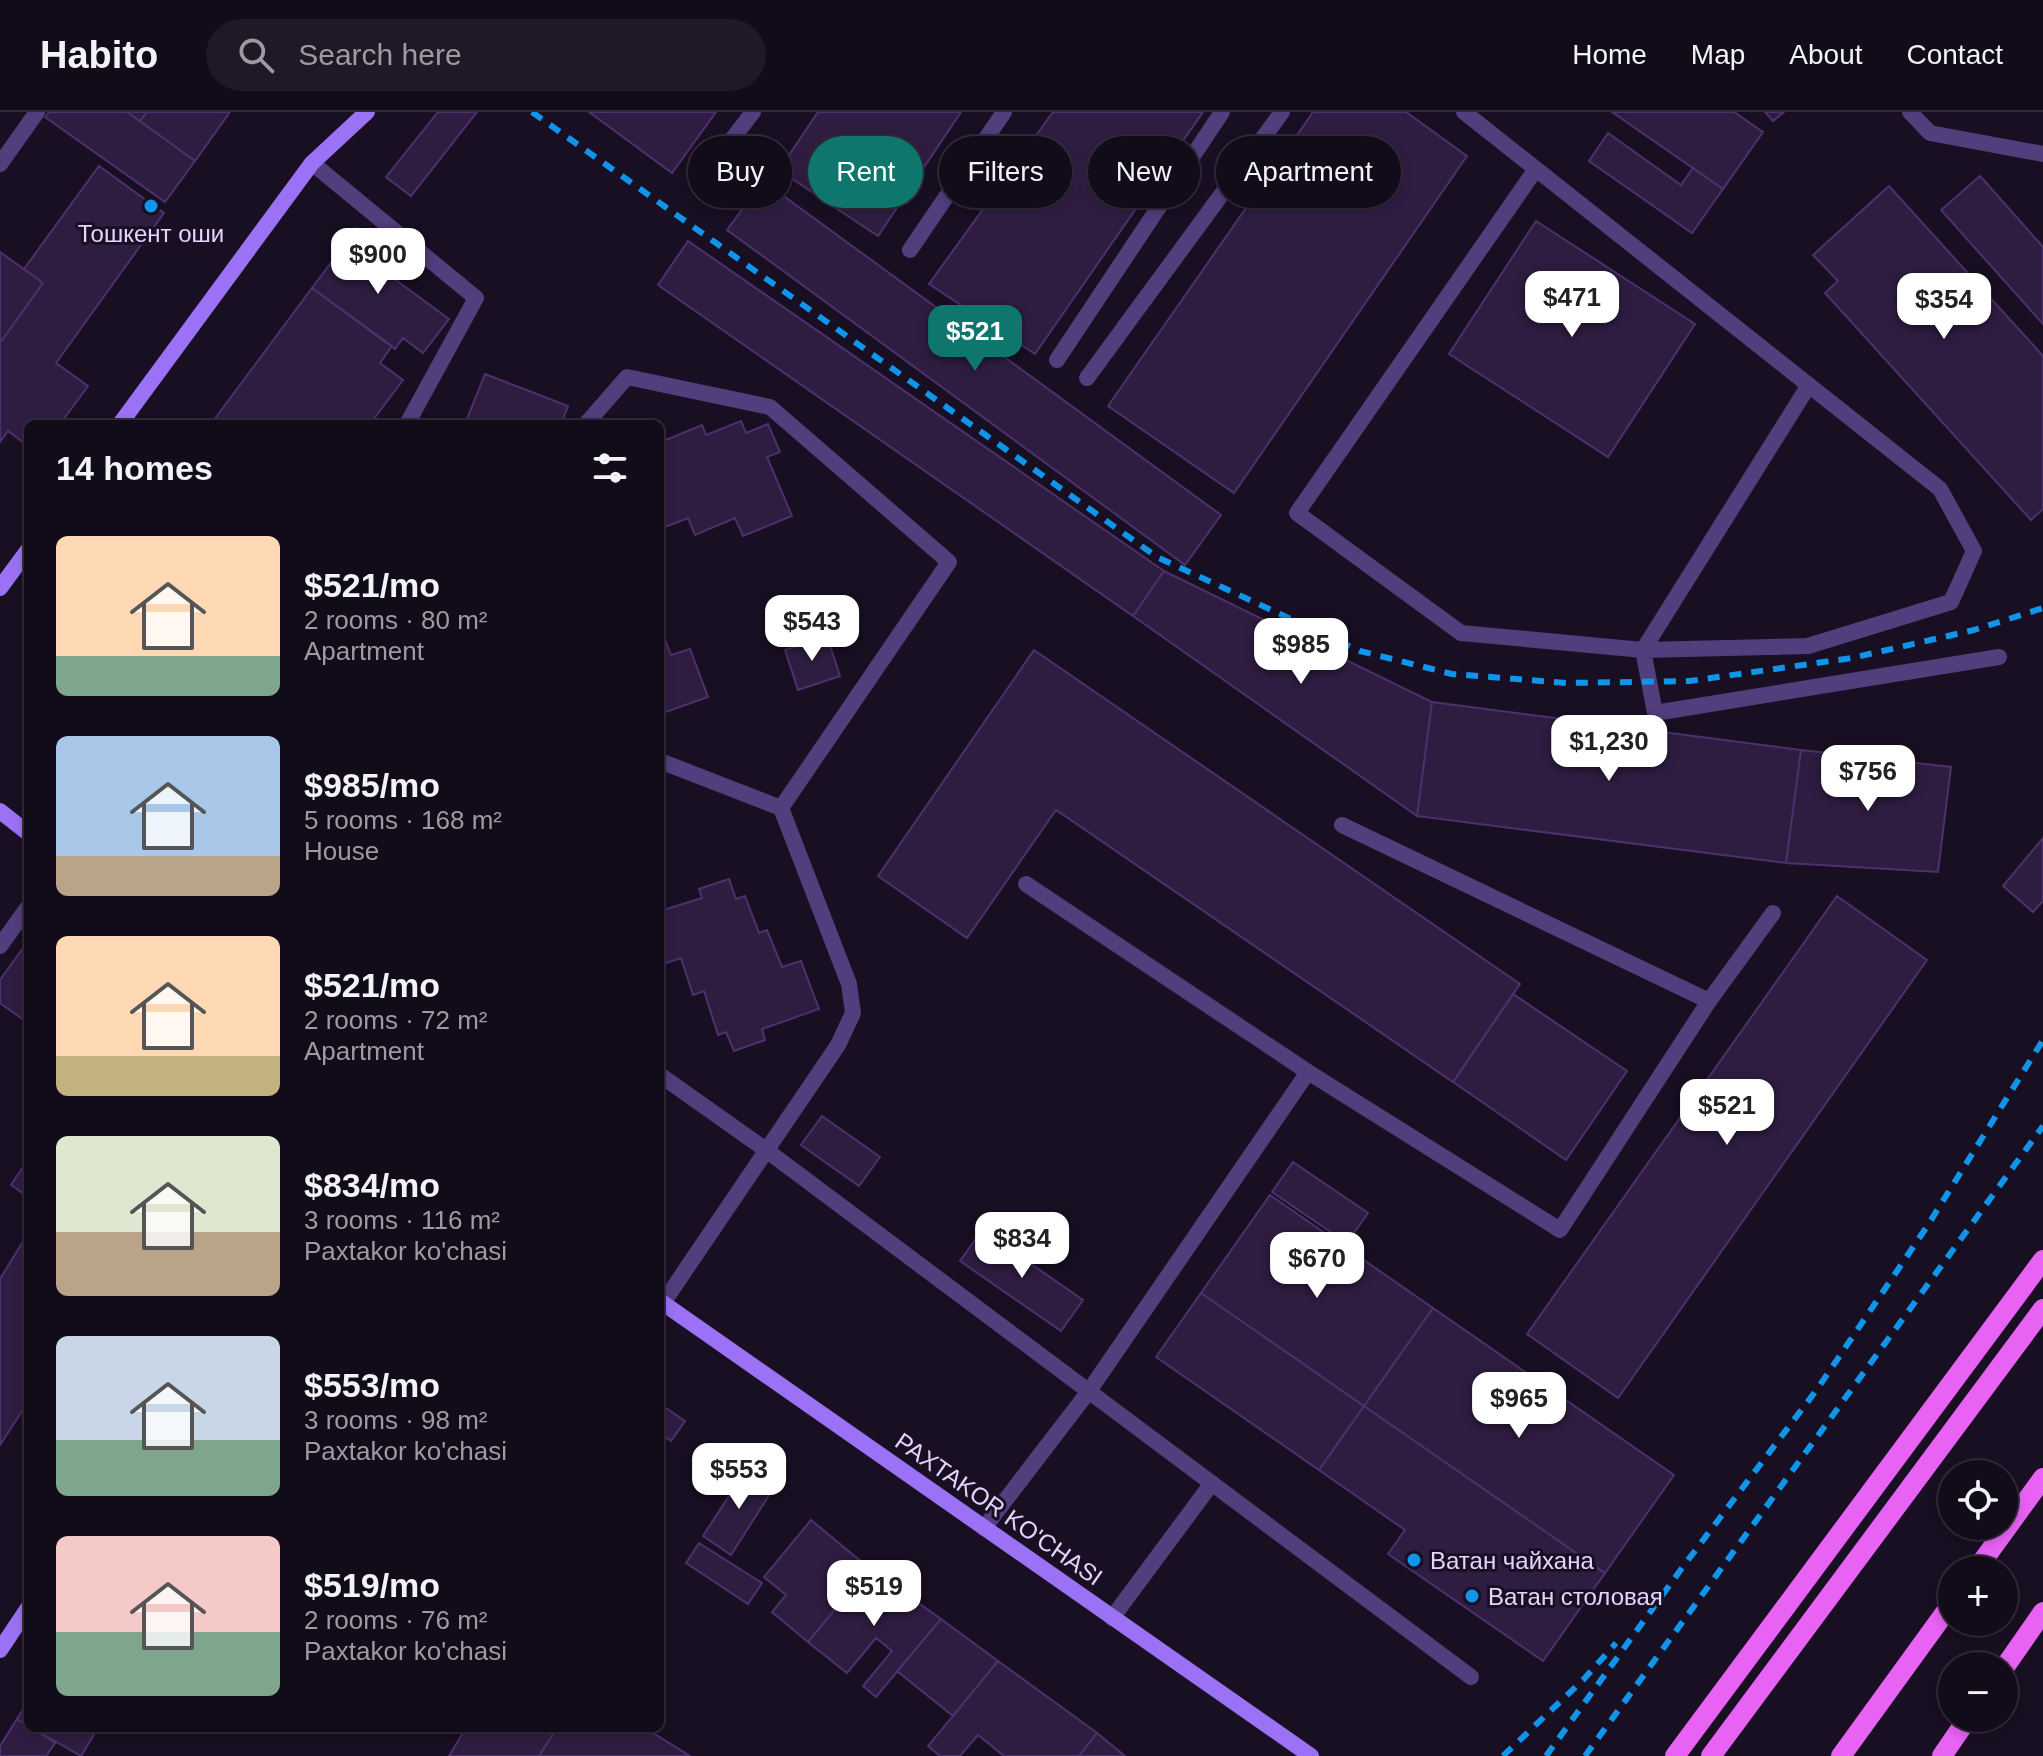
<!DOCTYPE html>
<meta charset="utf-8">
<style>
body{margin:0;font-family:Arial,sans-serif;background:#1f1927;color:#f1f3f6;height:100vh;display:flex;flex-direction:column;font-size:30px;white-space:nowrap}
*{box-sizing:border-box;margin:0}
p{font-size:26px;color:#9c9ba2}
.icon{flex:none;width:44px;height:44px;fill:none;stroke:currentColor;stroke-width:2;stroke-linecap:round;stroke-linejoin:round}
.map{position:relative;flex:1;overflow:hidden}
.panel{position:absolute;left:24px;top:308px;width:640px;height:1312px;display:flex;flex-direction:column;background:#120b1a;border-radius:12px;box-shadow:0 4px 12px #0003,0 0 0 2px #312b39}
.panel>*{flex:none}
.guide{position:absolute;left:688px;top:24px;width:760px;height:72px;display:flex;gap:16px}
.buttons{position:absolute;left:1938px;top:1348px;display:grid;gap:16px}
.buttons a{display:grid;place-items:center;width:80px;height:80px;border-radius:50%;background:#120b1a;box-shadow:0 4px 12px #0003,0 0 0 2px #312b39;font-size:40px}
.price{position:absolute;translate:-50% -68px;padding:0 18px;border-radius:16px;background:#fff;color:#222;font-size:26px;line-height:52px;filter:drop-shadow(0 2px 4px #0008)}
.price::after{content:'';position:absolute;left:50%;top:48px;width:24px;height:18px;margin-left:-12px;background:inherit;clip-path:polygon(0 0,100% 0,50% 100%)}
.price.active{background:#0f766e;color:#fff}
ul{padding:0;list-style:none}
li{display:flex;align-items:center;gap:24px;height:200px;padding:0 32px}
li span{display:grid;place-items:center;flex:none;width:224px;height:160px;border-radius:12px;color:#555}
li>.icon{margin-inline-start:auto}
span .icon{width:96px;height:96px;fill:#fffc;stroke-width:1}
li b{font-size:34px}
h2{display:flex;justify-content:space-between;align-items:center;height:96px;padding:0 32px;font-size:34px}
.chip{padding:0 28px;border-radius:36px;background:#120b1a;box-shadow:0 4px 12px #0003,0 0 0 2px #312b39;font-size:28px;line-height:72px}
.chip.active{background:#0f766e;color:#fff}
header{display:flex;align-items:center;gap:48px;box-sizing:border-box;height:112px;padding:0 40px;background:#120b1a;border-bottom:2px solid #312b39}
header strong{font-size:38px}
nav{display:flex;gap:44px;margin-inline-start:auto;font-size:28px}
.search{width:560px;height:72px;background:#1f1927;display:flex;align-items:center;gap:20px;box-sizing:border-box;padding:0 28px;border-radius:44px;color:#9c9ba2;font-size:30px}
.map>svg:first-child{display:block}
</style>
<header>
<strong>Habito</strong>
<div class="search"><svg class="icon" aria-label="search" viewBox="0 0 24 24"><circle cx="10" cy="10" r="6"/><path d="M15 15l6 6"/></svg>Search here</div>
<nav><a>Home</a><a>Map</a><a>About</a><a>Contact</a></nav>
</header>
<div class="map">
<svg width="2043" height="1644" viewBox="0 0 2043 1644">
<rect width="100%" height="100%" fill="#180f22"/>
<path fill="#2f1d41" stroke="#4d306c" stroke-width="2" d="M49,0H127L195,49L165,90L45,5Z
M127,0H147L140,9Z
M147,0H230L195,49L140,9Z
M438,0H477L411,84L386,65Z
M589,0H716L672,61Z
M818,0H961L878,124L779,58Z
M1053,0H1203L1035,242L929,172Z
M1313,0H1406L1467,44L1234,381L1108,294Z
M1612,0H1734L1763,20L1723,77Z
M1765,0H1784L1773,9Z
M1608,21L1681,73L1693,56L1723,77L1692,121L1589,49Z
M99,54L164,101L56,251L88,274L60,312H28V334L8,319L0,330V231L43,171L24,157Z
M1980,64L2043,135V212L1941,98Z
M763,69L1221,403L1185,453L727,118Z
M1889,74L2043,244V397L2031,408L1825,181L1838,169L1813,143Z
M1536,109L1695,212L1608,345L1449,242Z
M357,116L385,136L374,152L449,207L423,241L403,226L395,237L312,176Z
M688,129L1164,459L1133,504L658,173Z
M0,140L43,171L0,231Z
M312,176L392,234L380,251L403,268L370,312H211Z
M485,262L568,294L561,312H465Z
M741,309L746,321L768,312L780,340L767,345L792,404L743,424L735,406L695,423L688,406L660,417V314L666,328L702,313L706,323Z
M1164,459L1432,590L1417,704L1133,504Z
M660,514L671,543L690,537L708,585L660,602Z
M827,524L840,564L798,578L785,538Z
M1034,538L1520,872L1453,970L1056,698L967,826L878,764Z
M1432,590L1801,638L1786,751L1417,704Z
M1801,638L1951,655L1938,760L1786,751Z
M2043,726V789L2033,800L2003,774Z
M729,767L736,787L745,784L759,821L767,818L782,855L801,849L819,897L762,917L765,928L734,939L726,920L718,923L704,879L693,883L681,846L660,853V799L702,786L699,777Z
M1837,784L1927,848L1618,1286L1527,1222Z
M28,829V911L0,891V868Z
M1513,882L1627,959L1566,1048L1453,970Z
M822,1004L880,1045L859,1074L801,1033Z
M28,1047V1085L11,1073Z
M1293,1050L1368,1101L1347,1131L1272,1080Z
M1270,1083L1433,1196L1364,1294L1201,1181Z
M982,1118L1083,1188L1061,1219L960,1149Z
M28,1121V1290L0,1333V1167Z
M1201,1181L1364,1294L1319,1358L1156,1245Z
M1433,1196L1674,1363L1605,1461L1364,1294Z
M660,1292L685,1309L671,1329L660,1321Z
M1364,1294L1605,1461L1543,1549L1388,1442L1405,1418L1319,1358Z
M747,1356L775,1374L731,1443L703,1424Z
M811,1408L869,1456L808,1530L772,1500L786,1483L764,1465Z
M699,1431L762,1471L748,1492L686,1451Z
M869,1456L941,1507L876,1585L863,1574L892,1539L876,1526L847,1561L808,1530Z
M941,1507L998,1549L953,1604L897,1559Z
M998,1549L1097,1621L1079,1644H1004L978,1623L960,1644H940L928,1634Z
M28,1590V1614L17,1607Z
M17,1607L55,1631L46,1644H0V1634Z
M32,1616H98L81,1644Z
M466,1616H557L539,1644H449Z
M557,1616H645L690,1644H539Z
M1097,1621L1125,1644H1079Z"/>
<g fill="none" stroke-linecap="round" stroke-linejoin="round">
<path stroke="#523d7d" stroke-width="16" d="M1464,0L1940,377L1974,439L1951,490L1808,534L1643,538L1461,521L1297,401L1536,57
M1910,0L1930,21L2043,42
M312,51L476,186L407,312
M0,52L37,0
M700,69L753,0
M910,138L1004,0
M1057,248L1222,0
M1087,266L1282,0
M1809,273L1643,538L1655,601L1999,545
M586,312L627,265L770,295L949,450L781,696L660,649
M0,834L28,795
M1709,889L1773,801
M1308,960L1560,1118L1709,889L1342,713
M660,963L766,1038L1471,1565
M984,1416L1089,1279L1308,960L1026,772
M1112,1506L1212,1371"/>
<path stroke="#523d7d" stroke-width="16" d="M663,1191L838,933L853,901L849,872L781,696"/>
<path stroke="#9b71f5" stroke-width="16" d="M120,312L312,51L367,0
M0,476L28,438
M0,699L28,721
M660,1189L1311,1644
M0,1538L28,1496"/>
<path stroke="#e862f4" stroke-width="20" d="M1976,1458L2043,1366
M2004,1556L2043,1500
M1675,1644L2043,1148
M1711,1644L2043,1197
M1841,1644L1952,1491
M1942,1644L1968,1606"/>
<path stroke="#1095eb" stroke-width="6" stroke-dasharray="12 10" stroke-linecap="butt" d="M532,0L1157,445L1360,539L1452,562L1567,571L1690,569L1852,546L1974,518L2043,496
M1503,1644L1584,1567L1616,1531
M1546,1644L1682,1456L1818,1276L1928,1113L2043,928
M1585,1644L2043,1014"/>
</g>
<g fill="#1095eb" stroke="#180f22" stroke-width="3">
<circle cx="151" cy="94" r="8"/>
<circle cx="1414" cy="1448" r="8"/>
<circle cx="1472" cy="1484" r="8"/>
</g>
<g text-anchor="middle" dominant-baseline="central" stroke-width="6" stroke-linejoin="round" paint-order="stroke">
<g font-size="24" fill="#e4d3fc" stroke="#180f22" text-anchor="start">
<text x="151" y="121" text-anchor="middle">Тошкент оши</text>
<text x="1430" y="1448">Ватан чайхана</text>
<text x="1488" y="1484">Ватан столовая</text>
</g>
<g font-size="24" fill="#e4d3fc" stroke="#180f22">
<text transform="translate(999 1397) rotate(35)">PAXTAKOR KO'CHASI</text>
</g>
</g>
</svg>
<div class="buttons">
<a><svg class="icon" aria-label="locate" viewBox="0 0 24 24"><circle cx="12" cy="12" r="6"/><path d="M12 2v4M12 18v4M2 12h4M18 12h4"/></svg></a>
<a>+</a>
<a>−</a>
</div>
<b class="price" style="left:378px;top:184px">$900</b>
<b class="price" style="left:1572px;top:227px">$471</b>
<b class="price" style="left:1944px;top:229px">$354</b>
<b class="price active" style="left:975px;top:261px">$521</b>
<b class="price" style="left:812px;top:551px">$543</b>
<b class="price" style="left:1301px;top:574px">$985</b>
<b class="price" style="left:1609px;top:671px">$1,230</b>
<b class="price" style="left:1868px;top:701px">$756</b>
<b class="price" style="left:1727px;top:1035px">$521</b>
<b class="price" style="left:1022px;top:1168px">$834</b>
<b class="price" style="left:1317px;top:1188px">$670</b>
<b class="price" style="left:1519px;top:1328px">$965</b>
<b class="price" style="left:739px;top:1399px">$553</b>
<b class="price" style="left:874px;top:1516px">$519</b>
<div class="guide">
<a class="chip">Buy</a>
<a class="chip active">Rent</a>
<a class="chip">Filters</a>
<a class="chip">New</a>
<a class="chip">Apartment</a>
</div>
<section class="panel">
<h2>14 homes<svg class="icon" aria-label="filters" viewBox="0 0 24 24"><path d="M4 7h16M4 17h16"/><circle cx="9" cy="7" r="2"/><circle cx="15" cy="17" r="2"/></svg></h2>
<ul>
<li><span style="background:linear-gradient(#ffd9b3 75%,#7fa58c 0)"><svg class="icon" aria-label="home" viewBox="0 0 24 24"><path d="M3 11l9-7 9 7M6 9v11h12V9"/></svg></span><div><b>$521/mo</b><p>2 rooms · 80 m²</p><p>Apartment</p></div></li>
<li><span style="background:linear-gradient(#a9c7e8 75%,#b9a48a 0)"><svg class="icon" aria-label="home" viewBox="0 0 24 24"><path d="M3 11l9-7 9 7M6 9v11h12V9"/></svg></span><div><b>$985/mo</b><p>5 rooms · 168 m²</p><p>House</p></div></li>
<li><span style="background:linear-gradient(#ffd9b3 75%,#c2b280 0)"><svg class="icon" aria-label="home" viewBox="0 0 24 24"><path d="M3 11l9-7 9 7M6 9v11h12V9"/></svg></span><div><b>$521/mo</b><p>2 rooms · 72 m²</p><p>Apartment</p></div></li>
<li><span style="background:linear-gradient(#dfe7d0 60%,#b9a48a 0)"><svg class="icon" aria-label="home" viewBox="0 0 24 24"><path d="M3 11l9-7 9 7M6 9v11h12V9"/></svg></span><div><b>$834/mo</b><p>3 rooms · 116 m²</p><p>Paxtakor ko'chasi</p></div></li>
<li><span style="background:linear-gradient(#c9d6e8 65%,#7fa58c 0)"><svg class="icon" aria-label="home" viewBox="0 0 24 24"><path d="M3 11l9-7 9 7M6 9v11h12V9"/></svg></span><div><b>$553/mo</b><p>3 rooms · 98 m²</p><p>Paxtakor ko'chasi</p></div></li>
<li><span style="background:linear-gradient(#f6c9c9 60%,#7fa58c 0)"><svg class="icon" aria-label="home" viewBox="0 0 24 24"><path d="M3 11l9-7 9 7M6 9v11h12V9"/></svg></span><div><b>$519/mo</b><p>2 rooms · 76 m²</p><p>Paxtakor ko'chasi</p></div></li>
</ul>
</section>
</div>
